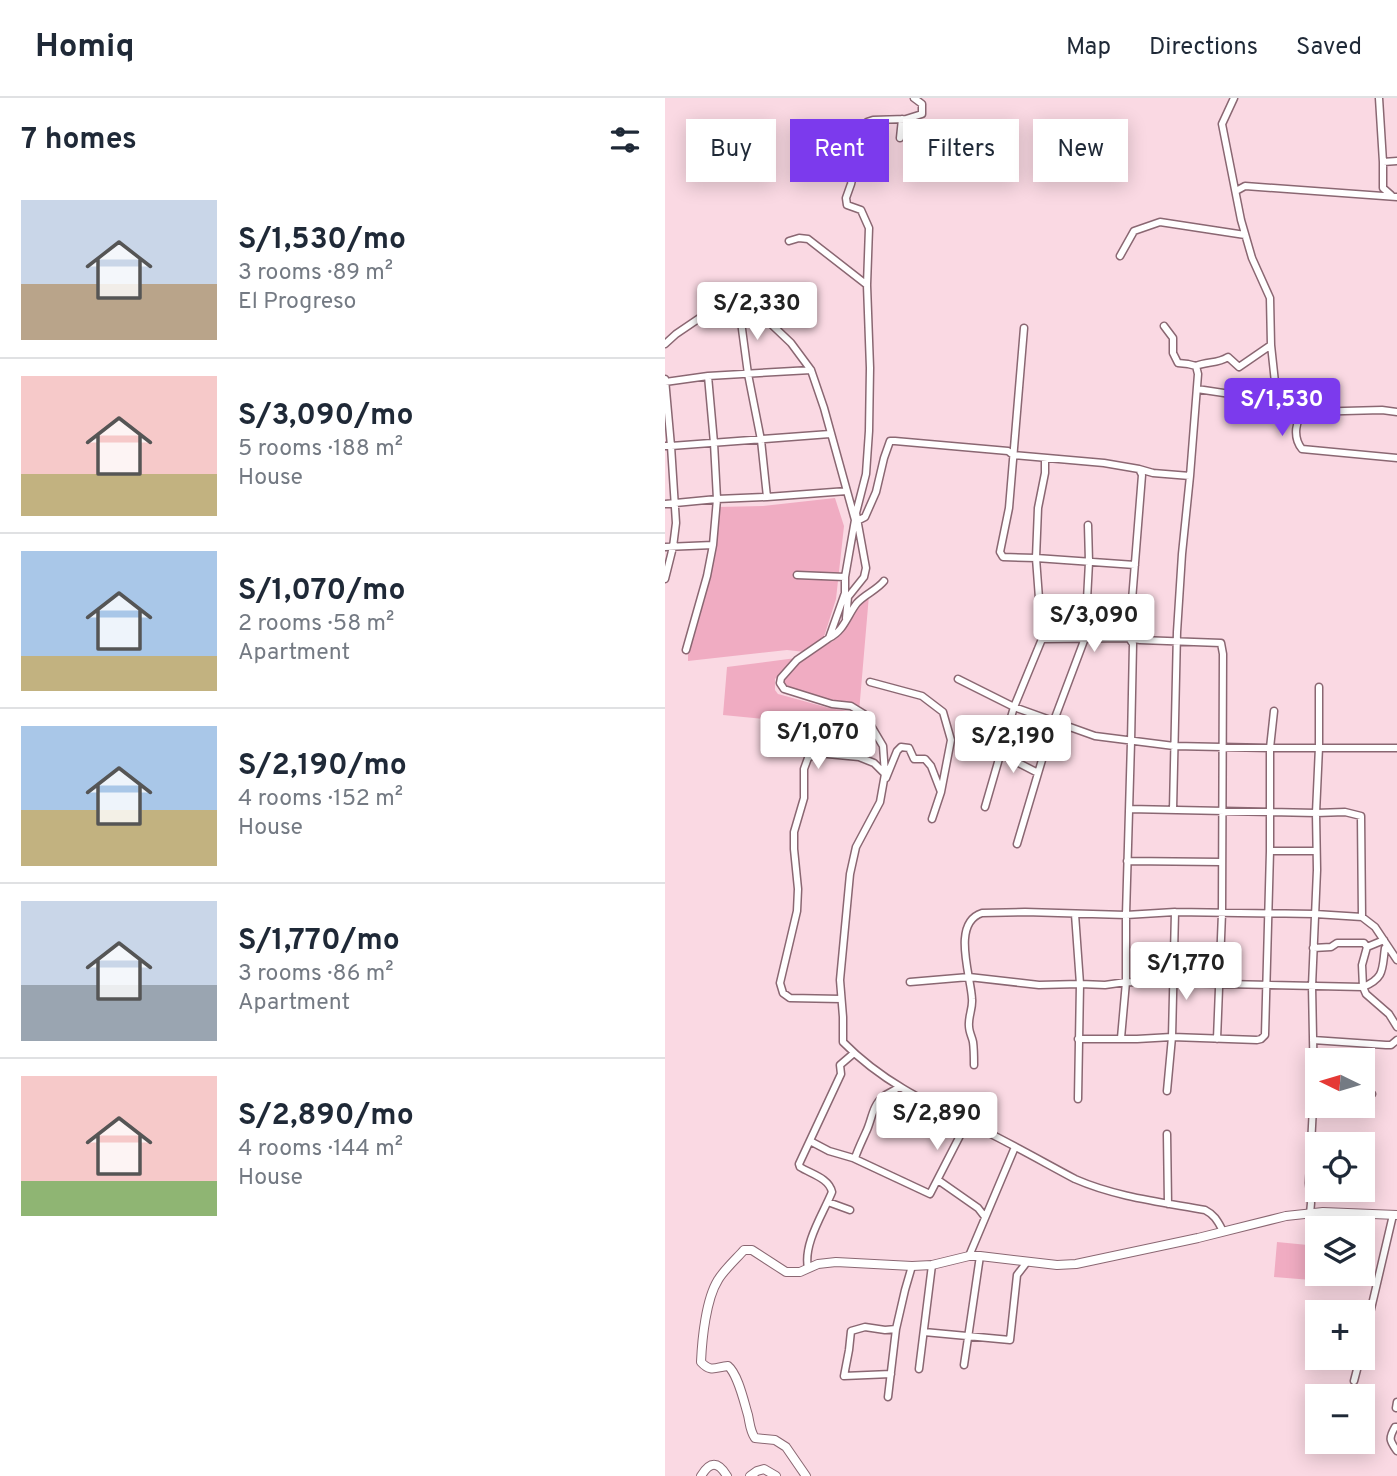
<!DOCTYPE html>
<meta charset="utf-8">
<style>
body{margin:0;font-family:Overpass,sans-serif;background:#f2f2f3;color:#1f2937;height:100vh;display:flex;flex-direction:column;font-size:26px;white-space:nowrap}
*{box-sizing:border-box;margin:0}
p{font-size:23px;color:#747a83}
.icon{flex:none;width:38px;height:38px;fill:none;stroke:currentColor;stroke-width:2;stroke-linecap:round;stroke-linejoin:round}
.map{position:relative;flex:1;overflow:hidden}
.panel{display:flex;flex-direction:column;background:#fff;width:665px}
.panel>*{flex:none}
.top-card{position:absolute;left:21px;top:21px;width:606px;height:63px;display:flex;gap:14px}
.needle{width:46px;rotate:275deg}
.tools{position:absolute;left:640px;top:950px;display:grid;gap:14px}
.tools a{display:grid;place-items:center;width:70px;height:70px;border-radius:0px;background:#fff;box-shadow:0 4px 18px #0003;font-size:35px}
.price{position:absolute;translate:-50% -60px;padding:0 16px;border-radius:7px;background:#fff;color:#222;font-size:23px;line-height:46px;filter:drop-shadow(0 2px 4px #0008)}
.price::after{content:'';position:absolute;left:50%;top:42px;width:21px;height:16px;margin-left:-10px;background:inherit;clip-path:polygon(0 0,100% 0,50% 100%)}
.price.current{background:#7c3aed;color:#fff}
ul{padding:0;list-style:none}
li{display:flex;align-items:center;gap:21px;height:175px;padding:0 21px}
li+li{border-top:2px solid #e0e1e3}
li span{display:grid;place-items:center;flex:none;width:196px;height:140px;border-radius:0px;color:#555}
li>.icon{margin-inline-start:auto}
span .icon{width:84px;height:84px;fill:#fffc;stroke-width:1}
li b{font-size:30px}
h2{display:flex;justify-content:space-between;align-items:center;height:84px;padding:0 21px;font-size:30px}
.pill{padding:0 24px;border-radius:0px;background:#fff;box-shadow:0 4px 18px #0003;font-size:24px;line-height:63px}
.pill.current{background:#7c3aed;color:#fff}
header{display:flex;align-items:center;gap:42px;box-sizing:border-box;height:98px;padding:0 35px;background:#fff;border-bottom:2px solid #e0e1e3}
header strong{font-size:33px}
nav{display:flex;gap:38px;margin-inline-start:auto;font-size:24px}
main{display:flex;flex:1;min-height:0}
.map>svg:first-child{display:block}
</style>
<header>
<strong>Homiq</strong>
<nav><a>Map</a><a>Directions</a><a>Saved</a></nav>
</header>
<main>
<section class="panel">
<h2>7 homes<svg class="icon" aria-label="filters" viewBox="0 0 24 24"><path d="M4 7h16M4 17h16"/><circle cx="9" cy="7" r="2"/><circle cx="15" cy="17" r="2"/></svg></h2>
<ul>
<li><span style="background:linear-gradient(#c9d6e8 60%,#b9a48a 0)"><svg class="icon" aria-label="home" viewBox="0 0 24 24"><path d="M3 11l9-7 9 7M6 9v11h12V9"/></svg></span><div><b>S/1,530/mo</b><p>3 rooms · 89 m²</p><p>El Progreso</p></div></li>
<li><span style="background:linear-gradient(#f6c9c9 70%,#c2b280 0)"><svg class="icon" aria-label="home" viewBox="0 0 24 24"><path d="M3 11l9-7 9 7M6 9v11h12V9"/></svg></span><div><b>S/3,090/mo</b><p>5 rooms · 188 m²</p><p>House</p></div></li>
<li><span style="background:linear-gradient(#a9c7e8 75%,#c2b280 0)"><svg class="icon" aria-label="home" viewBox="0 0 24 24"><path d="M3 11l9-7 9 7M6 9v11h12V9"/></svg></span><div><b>S/1,070/mo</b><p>2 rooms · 58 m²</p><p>Apartment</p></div></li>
<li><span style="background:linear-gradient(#a9c7e8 60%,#c2b280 0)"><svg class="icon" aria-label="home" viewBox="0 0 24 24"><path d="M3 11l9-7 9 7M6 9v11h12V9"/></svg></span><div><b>S/2,190/mo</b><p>4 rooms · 152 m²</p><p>House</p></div></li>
<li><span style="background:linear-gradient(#c9d6e8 60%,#9aa5b1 0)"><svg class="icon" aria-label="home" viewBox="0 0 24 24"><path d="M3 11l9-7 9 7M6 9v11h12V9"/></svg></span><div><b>S/1,770/mo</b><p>3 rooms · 86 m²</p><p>Apartment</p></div></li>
<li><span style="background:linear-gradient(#f6c9c9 75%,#8fb573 0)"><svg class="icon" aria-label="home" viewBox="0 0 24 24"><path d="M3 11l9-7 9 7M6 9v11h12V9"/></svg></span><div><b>S/2,890/mo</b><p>4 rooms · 144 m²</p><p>House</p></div></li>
</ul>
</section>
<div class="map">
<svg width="732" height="1378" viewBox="0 0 732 1378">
<rect width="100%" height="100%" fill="#fad9e3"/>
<path fill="#f0acc2" d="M170,400L179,428L171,501L158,542L140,554L122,552L23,563V554L39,504L51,448L52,409L98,408Z
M204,497L194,614L187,609L116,590L119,579L131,566L171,541L178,534L185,519L191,514L193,508Z
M131,560L110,581V592L113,596L164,610L183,613L194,619V630L58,617L62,569Z
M612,1144L653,1148V1176H660L659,1183L609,1179Z"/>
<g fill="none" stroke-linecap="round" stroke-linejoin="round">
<defs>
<path id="minor" d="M569,0L557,26L576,122L587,160L605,200L606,247
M714,0L718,64
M235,40L237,21
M571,93L580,88L732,99
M726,97L718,90V64L732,63
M124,143L134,140L143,141L202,187
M455,158L469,133L495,124L580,137
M75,216L83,276L96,342L102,399
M499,228L508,240V255L513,265L523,266L531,268L533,276L525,378
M359,230L344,410L335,454L338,459L371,460L377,541L464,540L468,546L466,644L461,817V884L456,940
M0,246L11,236L42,215L61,212L89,218L105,225L126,245L146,272L159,310L190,422H194L200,419L211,394L219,360L225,343H230L343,353L348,357L439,365L474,371L477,377L464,540L475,542L556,545L558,556L557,815L552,941
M531,268C543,263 552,266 563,259L574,269L606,247L612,303L532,291
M43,278L49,345L52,401L102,399L182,393
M0,281L6,348L165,336
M0,284L43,278L146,272
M732,314L717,312L642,314C629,320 628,340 637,351L732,360
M0,348H6L11,425L8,449L0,481
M380,360V375L373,410L371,460L470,467
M474,371L488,375L525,378L517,456L512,534L508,712
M0,406L52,401L48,447L42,478L21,552
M190,422L180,479V495L164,540L132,562L116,580L115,585L119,591L167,606L186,608L199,616L218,648L220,676L215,704L191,749L185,776L175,882L178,919V944C219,986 269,1008 320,1033C350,1048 380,1065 410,1081C451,1099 496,1104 540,1112C550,1117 553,1124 558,1133
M0,449L48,447
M132,477L180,479
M181,520L183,499L199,479L201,470L191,415L201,376L204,333L205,270L202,187L204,130L196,112L182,107L181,100L186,86L191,64L194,42L202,24L208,22L241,21L257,16V6L249,0
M164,540C179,533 183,516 192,505C200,496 212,492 219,483
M293,581L349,609L430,638L509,648L605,650H732
M205,584L257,598L278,614L286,642L276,694
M336,656L373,675
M221,680L232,653L236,649L244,650L249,661H260L266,668L276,694L267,721
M320,709L349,609L377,541
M464,711L651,715L680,714L696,718L697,819
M352,746L388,625L420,540L424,464L423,427
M605,753H651
M462,763L556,764
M410,816L415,886L413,1001
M648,850L666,849L672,845H699L702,849
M724,850H720C717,871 720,880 698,889L701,896L724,916L732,929
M245,884L304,879L374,887L415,886L440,887L461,884L698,889L697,867L702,849L719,842
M176,901L125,900L118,895L115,885L132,813L133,791L129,751V734L139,700V671L143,660L152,655L194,659L209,665L220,676
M413,941H472L507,939L592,942L596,941L600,937L605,753V650L609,613
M648,942L721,947H726L732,942
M309,967C309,959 309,951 308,944C307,939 304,934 304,928C303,919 308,910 307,901C306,878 286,825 317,815L360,814L461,817L510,814L650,816L697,819L710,829L732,862
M502,993L507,939L510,814
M698,995L707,996
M502,1036L503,1106
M145,1043L164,1053L188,1060L265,1096L302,1024
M190,1060C193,1051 197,1043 201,1034C207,1022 207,1007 219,998C223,995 229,993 234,989
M273,1082L313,1110L320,1119
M163,1104L185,1112
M645,1116L646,1105L644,1085L649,990L647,888L652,772L651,715L654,649V589
M304,1158L350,1049
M143,1170C138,1146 158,1116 167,1094C164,1080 146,1076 135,1069L134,1066L176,976L175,967L189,955
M259,1234L345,1242L352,1177L362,1164
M698,1245L728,1117
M299,1267L315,1158
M254,1271L267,1167
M226,1276L179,1278L184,1252L186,1233L200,1229L220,1232L231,1231
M689,1283L695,1260
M223,1299L231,1231L240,1192L247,1168
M731,1310L732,1304
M732,1329H730C723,1341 725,1343 732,1353"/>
<path id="tertiary" d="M36,1378C45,1363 53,1363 62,1378
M85,1378L92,1373L99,1371L111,1378
M141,1378L121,1349L110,1342L90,1340C85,1333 85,1326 83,1317C79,1304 73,1276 63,1268C51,1269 46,1275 36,1264C37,1241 41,1201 53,1182C58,1173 72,1160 79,1152H87L121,1174H135L153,1166L171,1164L247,1168L267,1167L304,1158H315L392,1167L411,1166L533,1140L621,1118L658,1114L732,1117"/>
</defs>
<use href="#minor" stroke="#8a6772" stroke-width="9"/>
<use href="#tertiary" stroke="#8a6772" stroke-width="10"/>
<use href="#minor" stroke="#fff" stroke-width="6"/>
<use href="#tertiary" stroke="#fff" stroke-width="8"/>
</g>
</svg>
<div class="tools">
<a><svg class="needle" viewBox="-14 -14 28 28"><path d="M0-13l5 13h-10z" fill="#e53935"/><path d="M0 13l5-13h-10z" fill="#747a83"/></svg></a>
<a><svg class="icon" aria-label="locate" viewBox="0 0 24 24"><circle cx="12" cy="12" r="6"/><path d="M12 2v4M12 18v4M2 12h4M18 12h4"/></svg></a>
<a><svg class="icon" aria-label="layers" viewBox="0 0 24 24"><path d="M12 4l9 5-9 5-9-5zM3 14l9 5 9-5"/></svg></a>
<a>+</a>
<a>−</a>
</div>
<b class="price" style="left:92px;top:244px">S/2,330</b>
<b class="price current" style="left:617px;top:340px">S/1,530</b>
<b class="price" style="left:429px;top:556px">S/3,090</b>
<b class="price" style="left:153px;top:673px">S/1,070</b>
<b class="price" style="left:348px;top:677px">S/2,190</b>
<b class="price" style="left:521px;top:904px">S/1,770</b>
<b class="price" style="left:272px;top:1054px">S/2,890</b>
<div class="top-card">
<a class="pill">Buy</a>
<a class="pill current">Rent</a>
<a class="pill">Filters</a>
<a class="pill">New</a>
</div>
</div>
</main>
